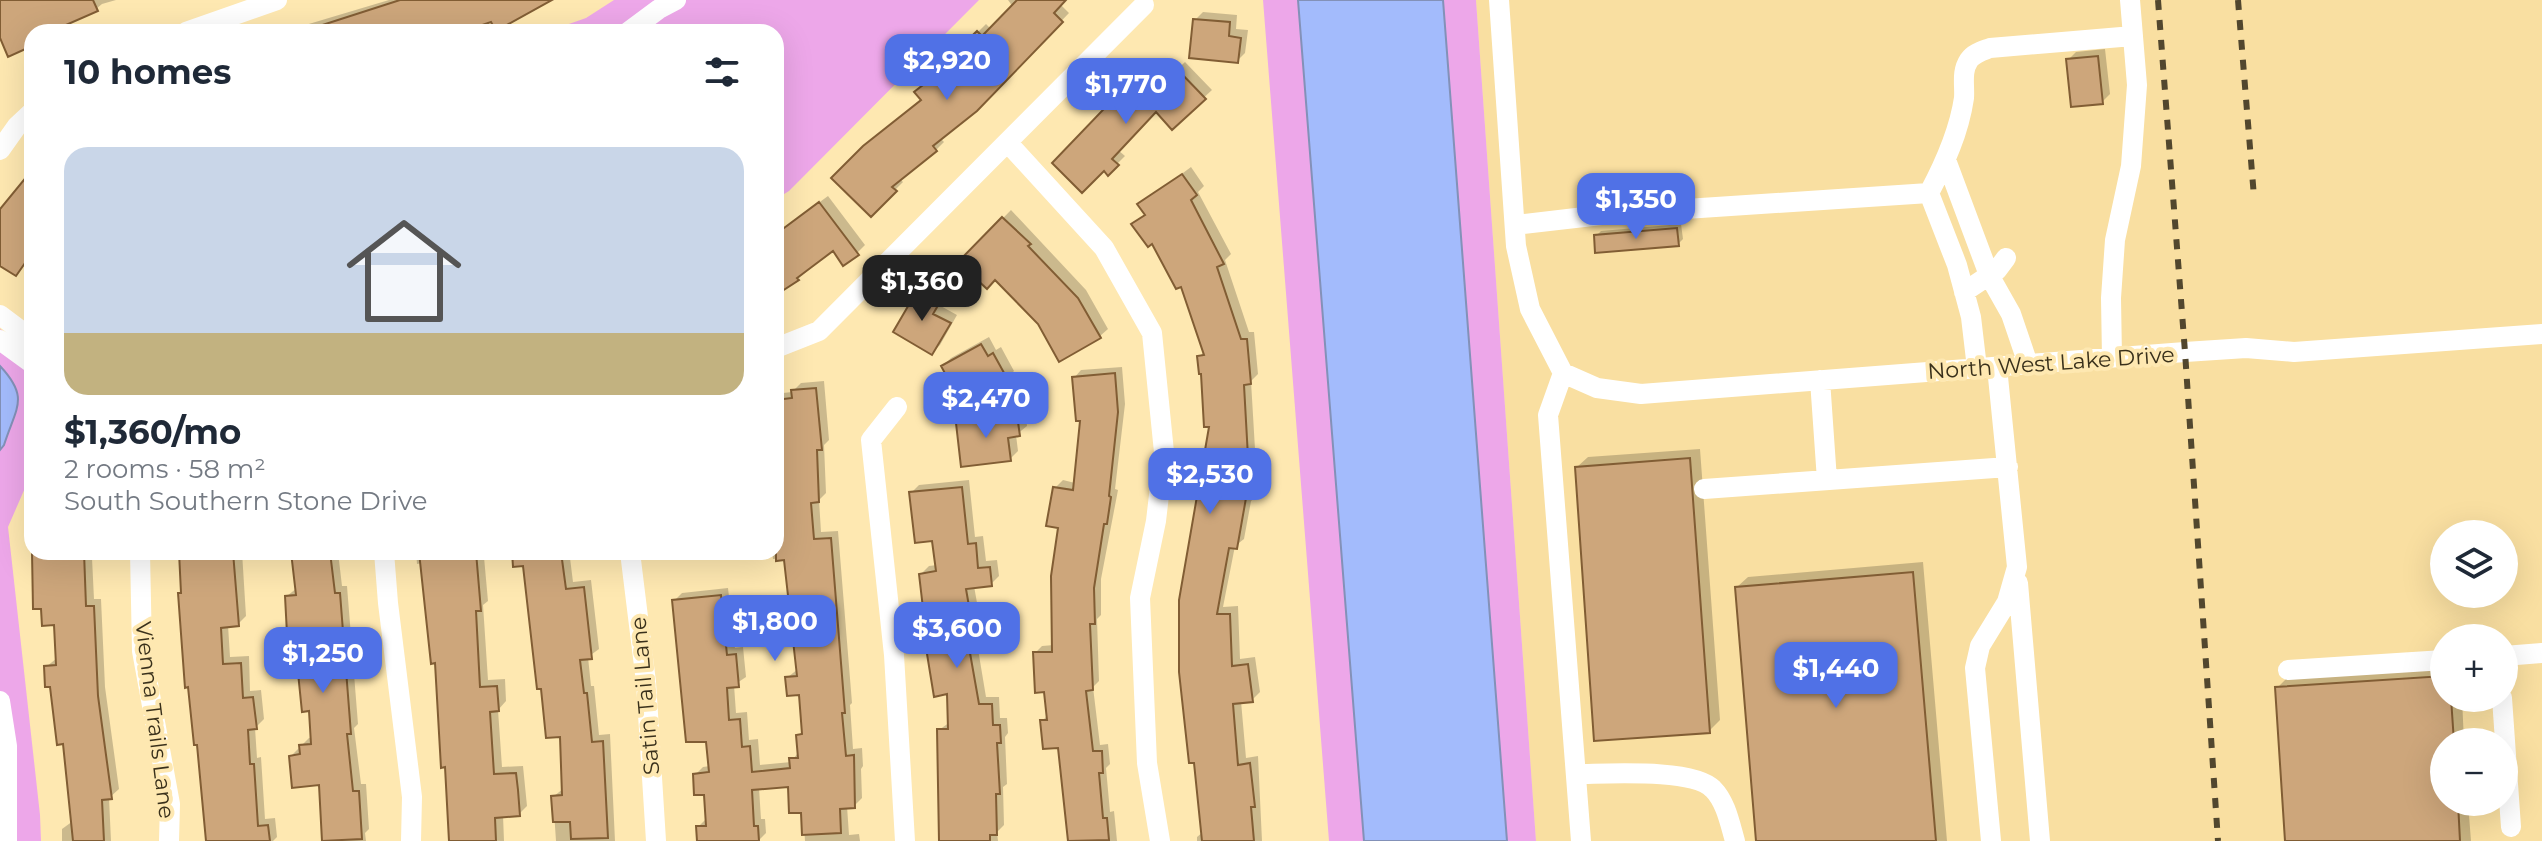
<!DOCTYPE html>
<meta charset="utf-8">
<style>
body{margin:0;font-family:Montserrat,sans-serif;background:#f2f2f3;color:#1f2937;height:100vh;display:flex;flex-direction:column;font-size:30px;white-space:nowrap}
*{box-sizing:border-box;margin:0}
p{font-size:26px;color:#747a83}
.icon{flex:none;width:44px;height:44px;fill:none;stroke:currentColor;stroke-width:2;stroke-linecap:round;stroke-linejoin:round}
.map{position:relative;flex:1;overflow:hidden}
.side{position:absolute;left:24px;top:24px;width:760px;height:536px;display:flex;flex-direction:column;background:#fff;border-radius:24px;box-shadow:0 8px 32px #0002}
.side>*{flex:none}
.controls{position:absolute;left:2430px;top:520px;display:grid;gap:16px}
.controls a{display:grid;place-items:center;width:88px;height:88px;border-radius:50%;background:#fff;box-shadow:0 8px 32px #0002;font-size:40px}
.price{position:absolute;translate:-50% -68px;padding:0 18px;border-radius:16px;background:#5071e6;color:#fff;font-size:26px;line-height:52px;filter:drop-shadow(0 2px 4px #0008)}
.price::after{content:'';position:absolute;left:50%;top:48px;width:24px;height:18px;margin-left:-12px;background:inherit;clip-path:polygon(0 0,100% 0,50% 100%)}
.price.on{background:#222;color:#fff}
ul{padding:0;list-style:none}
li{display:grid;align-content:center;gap:16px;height:424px;padding:0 40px}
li+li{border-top:2px solid #e0e1e3}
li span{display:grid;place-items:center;height:248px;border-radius:24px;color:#555}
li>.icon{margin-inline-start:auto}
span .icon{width:144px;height:144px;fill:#fffc;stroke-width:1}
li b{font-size:34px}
h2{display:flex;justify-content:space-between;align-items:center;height:96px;padding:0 40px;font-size:34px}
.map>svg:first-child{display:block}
</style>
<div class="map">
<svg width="2542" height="841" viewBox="0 0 2542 841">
<rect width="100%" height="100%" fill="#fee8b1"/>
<path fill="#f9dfa1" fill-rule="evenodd" d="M1476,0H2542V841H1536ZM2444,534H2504V594H2444ZM2444,638H2504V698H2444ZM2444,742H2504V802H2444Z"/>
<path fill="#eda7e9" d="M614,0H979L789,191L776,199V32H546L586,18Z
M1263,0H1476L1536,841H1329Z
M0,329L32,352V472L8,527L40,815L41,841H0Z"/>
<path fill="#a3bbfc" stroke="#8391b8" stroke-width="2" d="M1298,0H1443L1507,841H1364Z
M0,366C30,398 16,407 4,445L0,450Z"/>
<path fill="#0003" d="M0,0H116L102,4L96,9L53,32H32V44L0,33Z
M389,0H543L458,32H273L290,24L292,29Z
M1008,0H1064L1060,4L1069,13L976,110L940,138L944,142L936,150L900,179L903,182L871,214L923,99L956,60L953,57L986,24L991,29L1013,7Z
M1203,12L1237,15L1236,29L1248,30L1245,53L1237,61L1195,20Z
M2105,49L2110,94L2102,102L2068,60L2076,52Z
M1185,62L1212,90L1172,127L1156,109L1118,150L1125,156L1108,173L1104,168L1054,163L1132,84L1135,87L1156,67L1167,79Z
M1191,167L1204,186L1198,192L1231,254L1225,260L1249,332H1254L1258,374L1251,381L1255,449L1265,451L1259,489L1252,496L1244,539L1235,546L1223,607L1238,606L1240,659L1255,657L1260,692L1252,700L1241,701L1246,758L1258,756L1262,841H1197V837L1203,832L1211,425L1199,357L1205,351L1182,284L1153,241L1134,224L1146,214L1140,205Z
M828,196L865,245L857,253L833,249L798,279L776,292V234Z
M1011,210L1086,290L1108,329L1100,336L1060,359L1040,323L995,278L961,261Z
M1681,224L1683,239L1678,244L1596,236L1601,231Z
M927,282L946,293L939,305L957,315L940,345L932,353L919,290Z
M989,337L996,350L1001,347L1014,371L1006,379L943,366L951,358Z
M1122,367L1125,404L1115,489L1118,490L1101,579V615L1097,619L1099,681L1093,687L1100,745L1108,744L1110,764L1106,768L1110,812L1114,811L1117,841H1070L1059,745L1042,721L1048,715L1046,690L1035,653L1042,646L1054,645L1060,527L1055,488L1063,480L1075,483L1082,419L1074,378L1081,370Z
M824,381L829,440L824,445L826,493L819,500L821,532L838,531L852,703L850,705L853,749L862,748L863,766L861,769L862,798L854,806H847L849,835L859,834L860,841H805L803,811L790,785L759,788L761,819H765L766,833L758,841H699L698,827L706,819V792L695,775L703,767L710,766L708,739L674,601L682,593L728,588L735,648L743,647L746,677L734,685L736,713L747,712L749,740L758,739L760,765L791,762L800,750L798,736L804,730L800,693L788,677L798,669L786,558L773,559L772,552H776V400L783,393L792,392L801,383Z
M1025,408L1027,426L1016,435L1018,451L1010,459L957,423L965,415Z
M1700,449L1720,720L1709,731L1577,467L1588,457Z
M969,480L975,537L983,536L986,561L997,560L999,576L991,584L974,586L981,625L975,631L986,697H999L1000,718H1007L1008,733L1005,737L1007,784L1003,787L1004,825L997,832L998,841H941L939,730L950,722L949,692L926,616L921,574L929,566L937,565L934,539L911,493L919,485Z
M35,552H98L92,558L94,599H101L105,687L119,789L109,798L111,841H62V829L73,821L65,742L46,667L57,658L56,623Z
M181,552H242L246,616L238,624L228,625L230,657L249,656L250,691L261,690L264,719L255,728L257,758L261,757L265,819L275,818L277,837L273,841H209L180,594L183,591Z
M293,552H338L342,586H347L358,724L354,728L361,784H366L369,829L365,833L366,841H324L320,783L291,756L309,738L313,737L311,709L287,596L297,588Z
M416,552H489L484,557L488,601L483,605L488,680L505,679L506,701L498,710L502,767L523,766L527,806L519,814L503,815L504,841H451L437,661L422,563L417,564Z
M514,552H584L579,557L570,558L573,582L591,580L599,649L588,657L591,686H594L599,735L610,734L615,841H556L553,797L564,788L562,735L525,564Z
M1923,562L1947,841H1758L1737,587L1748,577Z
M2444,667V698H2462L2464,742H2444V802H2468L2471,841H2287L2277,688L2288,677Z"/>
<path fill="#cda67b" stroke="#815d34" stroke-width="2" d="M0,0H93L98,11L50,32H32V46L8,57L0,38Z
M400,0H552L496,31L491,22L462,32H313V28Z
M1017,0H1066L1054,13L1063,22L977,111L933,146L937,151L892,187L897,191L871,217L831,178L863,146L921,100L914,92L954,61L950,57L977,31L982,36Z
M1193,19L1230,22L1229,36L1241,38L1238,63L1189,58Z
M2098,56L2103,104L2071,107L2066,59Z
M1176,68L1206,99L1172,130L1156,112L1112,159L1119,165L1108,176L1104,171L1082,193L1052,163L1122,90L1126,93L1147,74L1158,85Z
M32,170V253L16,276L0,266V209Z
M1182,174L1197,195L1191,200L1224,264L1217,267L1241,339H1247L1251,384L1244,385L1248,457L1258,458L1251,499L1246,498L1237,549L1229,548L1217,614H1230L1232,666L1248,664L1253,702L1233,704L1238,765L1250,763L1255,807H1251L1254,841H1202L1194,763H1189L1179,672V600L1209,427H1204L1201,374H1199L1197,356L1204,355L1181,287L1176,289L1152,244L1148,247L1131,224L1145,215L1137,204Z
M819,202L859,255L843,266L833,251L797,278L799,280L776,295V234Z
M1002,217L1031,244L1028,246L1078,298L1101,338L1059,362L1038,324L995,280L987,289L958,262Z
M1677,228L1679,246L1595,253L1594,235Z
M918,289L940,302L933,314L951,323L932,355L893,332Z
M981,344L988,356L993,353L1008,380L962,405L941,366Z
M1115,373L1118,412L1109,496L1111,497L1107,524H1104L1094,588L1095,624H1090L1093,690L1086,691L1093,751H1102L1103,773H1099L1103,818H1107L1109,840L1068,841L1058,748L1043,749L1040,720H1047L1044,692L1035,693L1033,652H1052L1051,576L1058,528L1046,526L1053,487L1073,490L1080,421H1076L1072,377Z
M816,388L822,450H817L819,502L811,503L814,539L831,538L845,713H842L846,756L854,755L855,808L840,809L841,833L802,835L801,813H789L788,787L752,790L754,826H758L759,841H697L696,826H706L704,795H694L693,774L709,772L706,742H686L672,600L721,595L727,655L736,654L739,687L727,688L729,720L740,719L742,747L750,746L752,772L790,768L789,758H798L796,735L802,734L799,695L787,696L785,677L797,676L784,560L776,561V400L792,398L791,390Z
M1017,415L1020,436L1008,438L1011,461L961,467L956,423Z
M1690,458L1710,733L1594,741L1575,467Z
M962,487L968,544L976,543L978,568L990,567L992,586L966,589L974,635L967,636L979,704H992L993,725H1000L1001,743H997L1000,794H996L997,835H990V841H939L937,729H948L947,694L934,697L921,617H924L919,574L936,571L932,541L915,543L909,492Z
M32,552H84L86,606H94L98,696L112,799L102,800L104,841H73L63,744L57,745L50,687H45L44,666L56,665L54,625L42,626L41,609H33Z
M179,552H233L239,626L221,628L223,664L241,663L243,698L253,697L257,729L248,730L250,764H254L258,826L268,825L270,841H206L197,745H194L188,687L185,688L178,593H181Z
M291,552H330L335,593H340L351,734H347L353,791H359L362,839L322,841L319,785L292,788L289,756L300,754L299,745L311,744L309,711L302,712L294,633L287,634L285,596L296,595Z
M419,552H476L481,611H476L480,687L497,686L499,711L490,712L494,774L516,773L518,790L520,816L495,818L496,841H449L445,767L441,768L435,663L431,664Z
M512,552H561L566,589L584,587L592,659L580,660L584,693H587L592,742L603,741L608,838L571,839L570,822H553L551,796L562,795L560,737L546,738L541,689H537L523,566L513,567Z
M1913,572L1936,841H1756L1735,587Z
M2444,676V698H2451L2454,742H2444V802H2458L2460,841H2285L2275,687Z"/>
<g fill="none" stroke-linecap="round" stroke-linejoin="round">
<path stroke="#fff" stroke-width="20" d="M1499,0L1516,246L1530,309L1563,373L1548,415L1581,841
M186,32L277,0
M628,32L659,9L676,0
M1008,143L1104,248L1152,333L1164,452L1156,521L1140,598L1147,763L1160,841
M0,150L17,126L32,112
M1946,160L1989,275L2011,314L2028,364
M1515,225L1610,214L1929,193
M1964,292L1997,270L2006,258
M0,315L32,339
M0,340L30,362L32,361
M776,348L819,331L1144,5
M2112,358L2111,298L2115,240L2131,166L2137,85L2130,0
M1977,368L1971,317L1957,265L1929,193C1945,163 1959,132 1964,98C1965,85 1961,72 1969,60C1974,53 1982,51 1990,48L2133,36
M1563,373L1597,388L1641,394L2185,352L2246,348L2294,352L2542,334
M1820,380L1827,480
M897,407L871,440L894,655L905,841
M1704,489L2008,467
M140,552L142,651L170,804L169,841
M384,552L388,603L412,797L411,841
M630,552L646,682L656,841
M2018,583L2040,841
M2504,656L2542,653
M2288,670L2444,660
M2502,698L2511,827
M0,701L7,746V841
M1576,774C1606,774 1693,768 1713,789C1726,802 1730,824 1735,841
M1991,841L1975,668L1980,646L2007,602L2017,567L1997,367"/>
<path stroke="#52472e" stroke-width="6" stroke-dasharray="10 10" stroke-linecap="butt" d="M2158,0L2185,352L2218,841
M2238,0L2254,197"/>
</g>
<g text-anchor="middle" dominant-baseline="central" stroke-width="8" stroke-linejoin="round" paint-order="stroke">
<g font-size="22" fill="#39301b" stroke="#fee8b1">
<text transform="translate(2051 363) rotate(-4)">North West Lake Drive</text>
<text transform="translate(645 696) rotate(-95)">Satin Tail Lane</text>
<text transform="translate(155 720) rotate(83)">Vienna Trails Lane</text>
</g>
</g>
</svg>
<div class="controls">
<a><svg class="icon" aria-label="layers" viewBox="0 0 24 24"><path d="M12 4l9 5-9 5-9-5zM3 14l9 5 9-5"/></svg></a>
<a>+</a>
<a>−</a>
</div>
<b class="price" style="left:947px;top:102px">$2,920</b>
<b class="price" style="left:1126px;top:126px">$1,770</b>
<b class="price" style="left:1636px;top:241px">$1,350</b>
<b class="price on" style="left:922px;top:323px">$1,360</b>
<b class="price" style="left:986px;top:440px">$2,470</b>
<b class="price" style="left:1210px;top:516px">$2,530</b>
<b class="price" style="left:775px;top:663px">$1,800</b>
<b class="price" style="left:957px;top:670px">$3,600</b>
<b class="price" style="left:323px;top:695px">$1,250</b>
<b class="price" style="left:1836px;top:710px">$1,440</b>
<section class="side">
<h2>10 homes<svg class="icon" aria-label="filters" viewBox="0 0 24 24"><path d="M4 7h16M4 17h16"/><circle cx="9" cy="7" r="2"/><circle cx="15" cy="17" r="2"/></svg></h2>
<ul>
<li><span style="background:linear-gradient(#c9d6e8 75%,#c2b280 0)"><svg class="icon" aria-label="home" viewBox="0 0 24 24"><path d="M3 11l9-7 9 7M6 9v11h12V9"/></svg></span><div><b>$1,360/mo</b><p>2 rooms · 58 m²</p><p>South Southern Stone Drive</p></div></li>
</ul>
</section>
</div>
